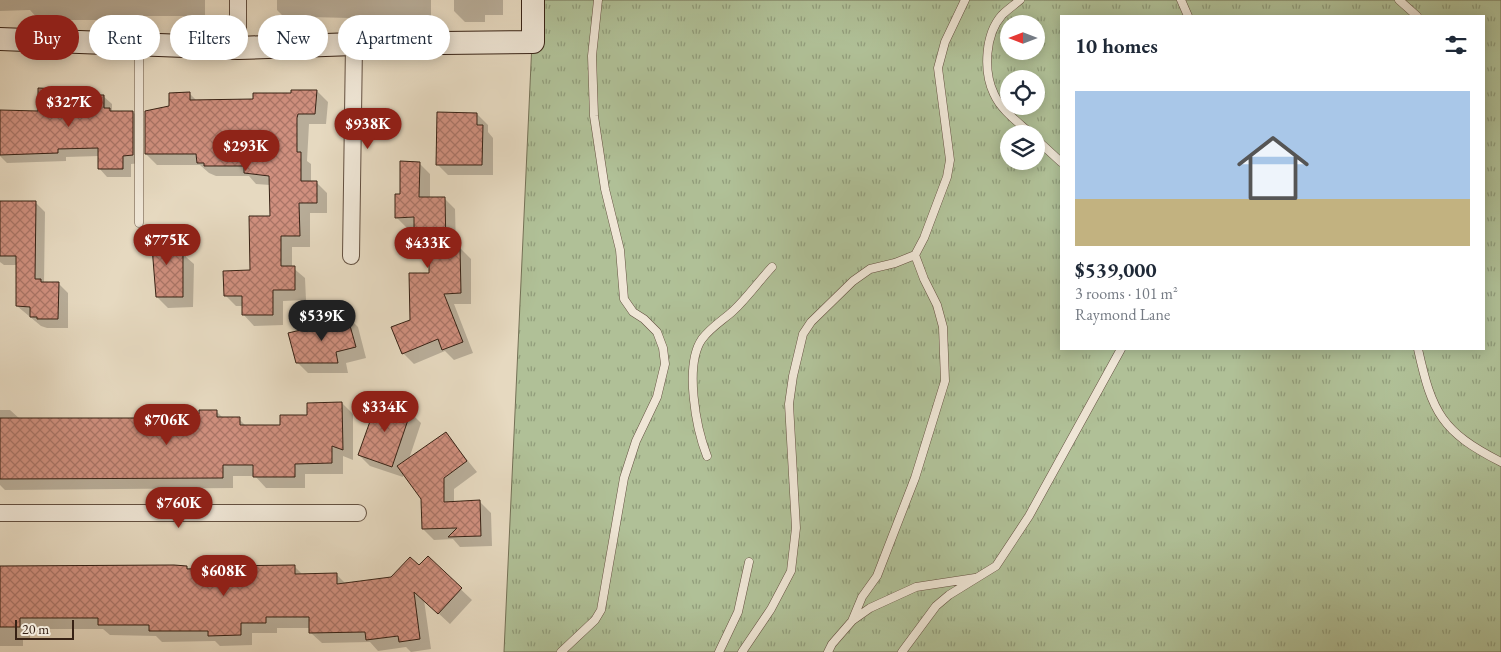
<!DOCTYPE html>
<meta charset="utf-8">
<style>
body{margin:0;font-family:"EB Garamond",serif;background:#f2f2f3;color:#1f2937;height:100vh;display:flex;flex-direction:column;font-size:19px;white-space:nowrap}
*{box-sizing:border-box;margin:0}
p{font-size:16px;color:#747a83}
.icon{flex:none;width:28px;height:28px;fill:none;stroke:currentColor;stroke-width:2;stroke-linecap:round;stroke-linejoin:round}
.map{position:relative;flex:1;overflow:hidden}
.panel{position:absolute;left:1060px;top:15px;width:425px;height:335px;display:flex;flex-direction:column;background:#fff;border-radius:0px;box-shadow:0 2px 12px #0003}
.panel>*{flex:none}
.banner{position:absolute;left:15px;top:15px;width:475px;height:45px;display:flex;gap:10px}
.needle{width:32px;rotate:270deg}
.fabs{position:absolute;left:1000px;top:15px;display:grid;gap:10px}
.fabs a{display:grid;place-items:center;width:45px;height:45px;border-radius:50%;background:#fff;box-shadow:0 2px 12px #0003;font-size:25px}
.scale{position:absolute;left:15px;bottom:12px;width:59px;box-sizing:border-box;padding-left:5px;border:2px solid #372215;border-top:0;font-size:14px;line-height:18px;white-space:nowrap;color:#372215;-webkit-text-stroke:4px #efe6d6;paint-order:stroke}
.price{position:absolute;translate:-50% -42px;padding:0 11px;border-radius:18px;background:#8f2418;color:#fff;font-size:16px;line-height:32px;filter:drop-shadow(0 1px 2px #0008)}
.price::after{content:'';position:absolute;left:50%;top:30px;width:15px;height:11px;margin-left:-8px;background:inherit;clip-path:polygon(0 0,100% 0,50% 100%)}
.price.current{background:#222;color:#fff}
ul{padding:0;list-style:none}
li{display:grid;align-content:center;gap:10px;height:265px;padding:0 15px}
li+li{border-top:1px solid #e0e1e3}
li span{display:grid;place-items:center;height:155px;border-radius:0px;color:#555}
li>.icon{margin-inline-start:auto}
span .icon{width:90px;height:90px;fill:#fffc;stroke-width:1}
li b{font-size:21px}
h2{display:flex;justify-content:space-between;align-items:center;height:60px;padding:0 15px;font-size:21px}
.pill{padding:0 18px;border-radius:22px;background:#fff;box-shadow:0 2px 12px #0003;font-size:18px;line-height:45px}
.pill.current{background:#8f2418;color:#fff}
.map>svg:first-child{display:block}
</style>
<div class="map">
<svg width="1501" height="652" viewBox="0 0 1501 652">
<defs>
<pattern id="grass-tufts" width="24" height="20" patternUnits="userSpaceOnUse" patternTransform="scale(1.25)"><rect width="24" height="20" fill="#b0c097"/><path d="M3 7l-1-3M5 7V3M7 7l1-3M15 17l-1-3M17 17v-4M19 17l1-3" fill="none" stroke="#909c7a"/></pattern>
<pattern id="building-cross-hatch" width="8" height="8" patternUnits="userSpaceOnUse" patternTransform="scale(1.25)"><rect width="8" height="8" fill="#d0907f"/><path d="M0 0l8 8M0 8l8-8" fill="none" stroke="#aa7567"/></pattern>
</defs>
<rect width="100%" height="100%" fill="#e6d9c0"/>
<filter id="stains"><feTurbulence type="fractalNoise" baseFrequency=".004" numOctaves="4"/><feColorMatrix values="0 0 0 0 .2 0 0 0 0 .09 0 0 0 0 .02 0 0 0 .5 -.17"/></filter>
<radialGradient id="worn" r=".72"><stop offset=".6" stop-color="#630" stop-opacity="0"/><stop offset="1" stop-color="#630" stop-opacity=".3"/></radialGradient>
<path fill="url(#grass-tufts)" stroke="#747156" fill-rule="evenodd" d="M532,0H1501V652H504L532,42ZM1061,16H1484V349H1061ZM1009,24H1036V51H1009ZM1009,79H1036V106H1009ZM1009,134H1036V161H1009Z"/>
<path fill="#0003" d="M0,0H205V19H186L183,16H134V18H116V20H39L30,10L0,11Z
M277,0H431V20L309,17V21H288L277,10Z
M454,0H503V15H485V22H465L454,11Z
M61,90L67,96H103L112,104V112H133L141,120V163L131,164V177H107L99,168V156L66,157V161L7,163L0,156V111L40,112Z
M317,91L328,102L326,124H309L307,161L311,164V182H316L327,193V213H310V247H292V267L305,278L306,300L283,301V325L254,326L243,314V306H236L225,295L251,271L271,217L270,185L256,184L249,176H216L209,173L200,165H157L146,154L170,107L189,93L197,101L254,100Z
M477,114L488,125V132L493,138V175H448L437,164Z
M419,163L430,174V198H444L455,209L456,249L460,248L471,259V304H454L473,353L454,360L445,351L414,364L403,353L411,321L430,274V251H426L416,241L415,228H407L396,217L401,196Z
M0,202H35L45,212L44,283H58L68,293V328H47L41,326L17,306V265H4L0,262Z
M175,234L186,245V257L194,264L193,307L168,308L157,297Z
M347,316L358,327L366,358L346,363L348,373H308L297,362L324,326Z
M342,403L353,414V460L343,456V474H305V488H266L255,476H233V488L5,490L0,485V410H10L20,419H149L200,416L216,411L224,419H239L247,427H281Z
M410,412L421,423L409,459L446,434L477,472L454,489V503L480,502L491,513L492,546L460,547L453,539L434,540L423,529L422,499L404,474L403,477L370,466L359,455Z
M428,558L472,600L450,624L424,600L431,649L411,652L406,647L378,651L370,642L322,643L311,633V628H277V633H252V645L220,646L215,641L162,642L156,636L110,635L103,629H30V638H23V646H0V568L187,567L190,570L295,567L303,575L336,574L346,584L392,578L419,567Z"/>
<path fill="url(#building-cross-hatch)" stroke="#372215" d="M38,88L61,89V95H104V108H110V111H133V155L123,156V169H98V148L58,149V153L0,155V110L38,111Z
M291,90H317L315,114H298L297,118V152H301V181H317V203H299L300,236H281V266H295V290H273V315H242V296H224L223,271L250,270L249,216H270L269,176L244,173V166H204V163H197L196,154H145V111L169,106V93L190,92V100L253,99V93H291Z
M437,112L477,113V125H483L482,165H436Z
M400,161L420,162L419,197H445L446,248L460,247L461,293L444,294L463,342L442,350L438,339L402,354L391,327L410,320L409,273H429V241H414V217L395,218V194H400Z
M0,201H36L35,279H41V282H59L58,319H37V317H30V307L16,306V256H0Z
M175,233L176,252H183V297H156L151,234Z
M347,315L356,347L336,352L338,363H296L288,333L322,325V321Z
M378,399L411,411L392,467L358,455Z
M342,402L343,450L332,446V463L295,464V477H253V465H223V478L0,479V418H148V416L199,414V410H217V417H240V425H280V415H307V403Z
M446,432L467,461L444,478V502L480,500L481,536L448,537L457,528L422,529L421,499L397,466Z
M428,556L462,588L438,614L414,592L420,639L399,642L398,636L366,640L365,632L309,633V617H266V623H241V635L208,636V631H149V625H98V618H20V627H0V566L174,565L187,566V569L220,567V566L295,565V574L337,573V584L391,577L410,557L419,565Z"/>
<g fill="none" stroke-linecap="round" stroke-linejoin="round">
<defs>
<path id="lane" d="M1020,0C1014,5 1007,10 1002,15C985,34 983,71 994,94C1001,110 1018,122 1031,134
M1181,0L1188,16
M1399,0L1417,16
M1036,139L1061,162
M139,223V46
M1418,349C1432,413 1442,432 1501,462
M707,456C696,428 684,365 702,339C711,327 723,320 733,311C747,298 759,281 772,267
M853,620L870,608L916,587L975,578
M561,652L595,620L601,610L624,478L636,441L657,397L665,364L663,348L657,332L644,319L633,312L624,299L620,250L605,189L594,116L592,56L598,0
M719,652L738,612L749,562
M742,652L771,609L791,571L796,528L789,404L793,376L803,334L811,322L853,281L870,269L895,263L915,255L924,238L947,177L950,160L938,68L945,42L965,0
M828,652L832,644L852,621L862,597L877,576L915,478L945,381L943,327L937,305L924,279L915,255
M902,652L936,606L949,595L996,566L1029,516L1121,349"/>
<path id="street" d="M238,48V0
M351,256L354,44
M0,513H358"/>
<path id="secondary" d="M0,39L238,48L354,44L533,42V0"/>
</defs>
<use href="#lane" stroke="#635040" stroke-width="9"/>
<use href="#street" stroke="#635040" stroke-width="18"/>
<use href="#secondary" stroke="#372215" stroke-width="24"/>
<use href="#lane" stroke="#efe6d6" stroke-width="8"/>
<use href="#street" stroke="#efe6d6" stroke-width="16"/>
<use href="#secondary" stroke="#efe6d6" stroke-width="22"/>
</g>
<rect width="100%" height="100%" filter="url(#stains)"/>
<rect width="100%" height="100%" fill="url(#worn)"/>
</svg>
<div class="fabs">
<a><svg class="needle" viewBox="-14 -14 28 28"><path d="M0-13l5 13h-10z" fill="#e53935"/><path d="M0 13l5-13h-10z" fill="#747a83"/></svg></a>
<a><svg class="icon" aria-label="locate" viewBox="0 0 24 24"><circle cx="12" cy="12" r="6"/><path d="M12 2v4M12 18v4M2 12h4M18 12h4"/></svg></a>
<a><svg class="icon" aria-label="layers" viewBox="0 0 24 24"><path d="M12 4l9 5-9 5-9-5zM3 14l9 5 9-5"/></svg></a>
</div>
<div class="scale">20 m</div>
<b class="price" style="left:69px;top:128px">$327K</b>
<b class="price" style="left:368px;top:150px">$938K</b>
<b class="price" style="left:246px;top:172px">$293K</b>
<b class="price" style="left:167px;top:266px">$775K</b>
<b class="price" style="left:428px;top:269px">$433K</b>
<b class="price current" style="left:322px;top:342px">$539K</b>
<b class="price" style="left:385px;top:433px">$334K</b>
<b class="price" style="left:167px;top:446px">$706K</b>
<b class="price" style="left:179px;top:529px">$760K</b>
<b class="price" style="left:224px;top:597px">$608K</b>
<div class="banner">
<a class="pill current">Buy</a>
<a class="pill">Rent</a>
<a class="pill">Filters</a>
<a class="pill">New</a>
<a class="pill">Apartment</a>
</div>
<section class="panel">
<h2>10 homes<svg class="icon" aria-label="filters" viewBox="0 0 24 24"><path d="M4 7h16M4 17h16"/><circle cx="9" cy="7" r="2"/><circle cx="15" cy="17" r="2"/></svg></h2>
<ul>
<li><span style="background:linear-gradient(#a9c7e8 70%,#c2b280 0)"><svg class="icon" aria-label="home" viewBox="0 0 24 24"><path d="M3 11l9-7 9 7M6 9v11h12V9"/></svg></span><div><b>$539,000</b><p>3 rooms · 101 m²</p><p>Raymond Lane</p></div></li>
</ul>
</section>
</div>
